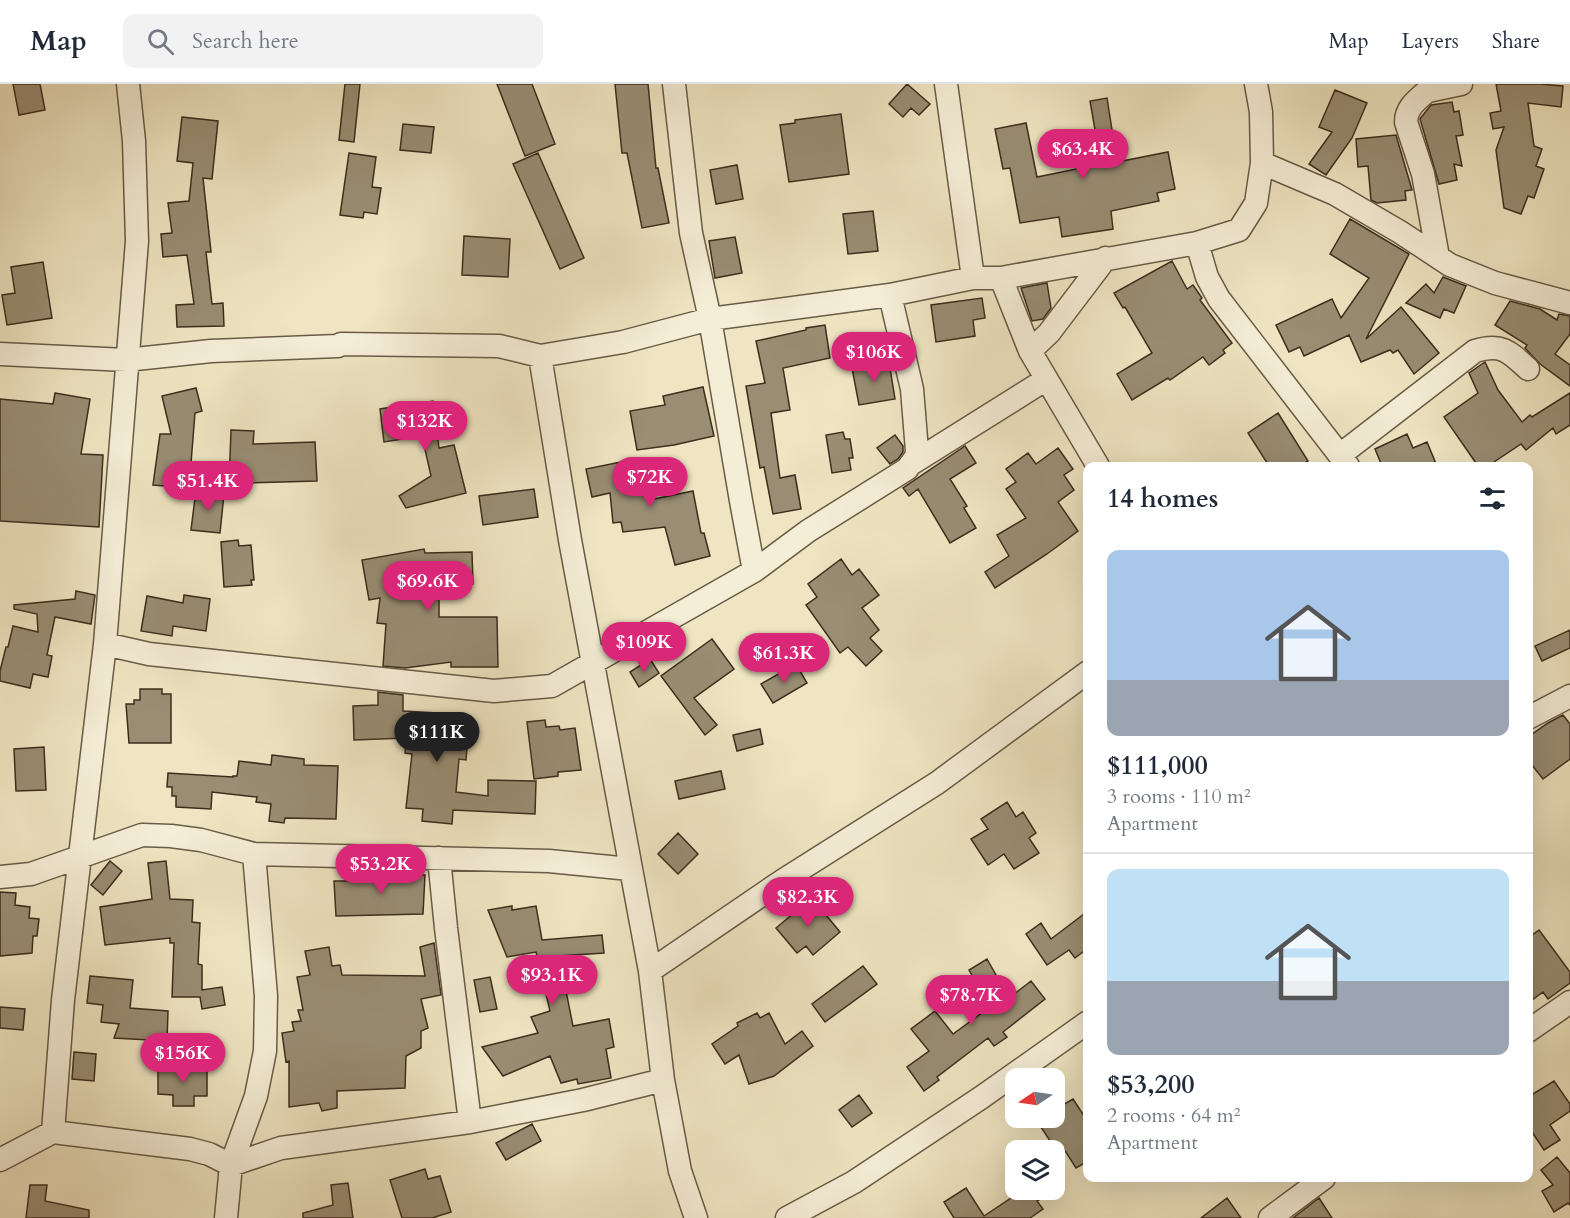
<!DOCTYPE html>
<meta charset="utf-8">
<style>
body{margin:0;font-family:Cardo,serif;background:#f2f2f3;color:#1f2937;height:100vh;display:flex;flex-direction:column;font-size:22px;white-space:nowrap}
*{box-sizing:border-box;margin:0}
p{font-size:20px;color:#747a83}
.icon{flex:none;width:33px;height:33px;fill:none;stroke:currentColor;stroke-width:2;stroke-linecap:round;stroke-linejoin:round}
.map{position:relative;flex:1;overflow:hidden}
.drawer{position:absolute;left:1083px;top:378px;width:450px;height:720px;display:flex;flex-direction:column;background:#fff;border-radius:12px;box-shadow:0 6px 24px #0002}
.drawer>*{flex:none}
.needle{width:39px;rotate:257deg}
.buttons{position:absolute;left:1005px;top:984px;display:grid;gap:12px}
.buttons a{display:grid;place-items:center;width:60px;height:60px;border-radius:12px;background:#fff;box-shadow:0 6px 24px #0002;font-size:30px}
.price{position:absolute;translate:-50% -51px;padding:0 14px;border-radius:21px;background:#db2777;color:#fff;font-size:20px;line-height:39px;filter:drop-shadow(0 2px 3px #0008)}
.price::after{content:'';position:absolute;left:50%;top:36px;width:18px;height:14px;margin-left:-9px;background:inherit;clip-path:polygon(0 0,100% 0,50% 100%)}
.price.selected{background:#222;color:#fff}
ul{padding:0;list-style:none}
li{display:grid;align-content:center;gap:12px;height:318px;padding:0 24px}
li+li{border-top:2px solid #e0e1e3}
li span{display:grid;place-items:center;height:186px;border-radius:12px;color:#555}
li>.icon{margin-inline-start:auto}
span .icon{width:108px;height:108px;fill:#fffc;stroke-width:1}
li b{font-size:26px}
h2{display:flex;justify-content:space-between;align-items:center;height:72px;padding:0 24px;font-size:26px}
header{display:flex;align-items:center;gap:36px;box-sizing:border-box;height:84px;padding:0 30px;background:#fff;border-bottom:2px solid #e0e1e3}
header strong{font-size:28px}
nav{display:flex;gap:33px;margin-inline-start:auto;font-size:21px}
.search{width:420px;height:54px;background:#f2f2f3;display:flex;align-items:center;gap:15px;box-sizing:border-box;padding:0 21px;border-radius:12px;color:#747a83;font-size:22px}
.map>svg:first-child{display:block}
</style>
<header>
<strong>Map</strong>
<div class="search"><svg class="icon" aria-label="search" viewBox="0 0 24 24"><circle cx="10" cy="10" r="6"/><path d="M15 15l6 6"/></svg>Search here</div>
<nav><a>Map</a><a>Layers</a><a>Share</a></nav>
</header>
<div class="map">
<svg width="1570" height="1134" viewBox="0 0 1570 1134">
<rect width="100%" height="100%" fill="#efe5c2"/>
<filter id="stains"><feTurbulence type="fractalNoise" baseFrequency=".00333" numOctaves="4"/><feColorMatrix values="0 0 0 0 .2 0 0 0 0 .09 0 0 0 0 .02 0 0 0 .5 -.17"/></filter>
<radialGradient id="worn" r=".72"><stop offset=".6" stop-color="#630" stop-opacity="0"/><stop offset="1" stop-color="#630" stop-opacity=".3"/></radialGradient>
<path fill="#998d73" stroke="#3c2d1d" stroke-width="1.5" d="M13,0H40L45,26L19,31Z
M345,0H360L354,58L339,56Z
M497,0H532L555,60L525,72Z
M615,0H648L656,84H658L669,139L642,144L627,69H622Z
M907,0L930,20L919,31L911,24L903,33L889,20Z
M1496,0H1540L1563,2L1561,23L1528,19L1534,62L1542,65L1536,82L1544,85L1534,114L1528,112L1521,130L1504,124L1496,66L1504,43L1493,45L1490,29L1501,27Z
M1335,6L1367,19L1352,54L1326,91L1309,80L1332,48L1319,43Z
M1107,14L1117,78L1168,68L1175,105L1157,109L1159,117L1111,127L1113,145L1062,153L1059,133L1020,139L1010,84L1003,85L995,45L1026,39L1037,93L1101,80L1090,17Z
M1452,18L1454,28L1459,27L1463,51L1456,52L1462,82L1454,80L1457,96L1439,100L1420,35L1431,21Z
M841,30L849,90L789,98L780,41L795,39V36Z
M182,33L218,37L212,95L203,94L211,168H206L212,220L223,219L224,242L177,243L176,221L194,220L187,171L163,173L161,150L172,149L168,119L189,117L193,79L177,77Z
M403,40L434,43L431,69L400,66Z
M1396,51L1412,106L1405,107L1406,116L1377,119L1371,116L1368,82L1358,83L1356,55Z
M349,69L376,73L372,103L381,104L377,130L364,128L363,134L340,131Z
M538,69L584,174L560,185L513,80Z
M737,81L743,115L716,120L710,86Z
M873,127L878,167L848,170L843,130Z
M1350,135L1409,170L1366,255L1401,223L1439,269L1414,290L1398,266L1393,269L1390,266L1361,278L1349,251L1304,272L1300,263L1289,268L1276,241L1332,215L1341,234L1369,194L1330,170Z
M464,152L510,155L508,193L462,191Z
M735,153L742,189L715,194L709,157Z
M1172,177L1187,205L1193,201L1202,214L1200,216L1232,259L1223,266L1225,269L1209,281L1203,273L1170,296L1168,294L1132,316L1117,290L1152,269L1125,223L1123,224L1114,209Z
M43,178L52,234L7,241L2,211L15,209L11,183Z
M1443,193L1466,202L1454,229L1444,225L1440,234L1406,219L1426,200L1434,209Z
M1047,199L1051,224L1043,235L1032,237L1021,204Z
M982,214L985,234L973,236L975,252L936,258L931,221Z
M1510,217L1540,225L1557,236L1559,230L1570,232V250L1555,270L1570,281V302L1540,280L1525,264L1527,261L1495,241Z
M825,241L830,274L783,284L790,326L771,329L780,394L795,391L801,425L773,430L764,383L760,384L746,302L765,299L756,257L806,246V244Z
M889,278L895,315L859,321L852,284Z
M1485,278L1498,306L1522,338L1530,331L1532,333L1570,309V341L1556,350L1553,344L1526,366L1521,360L1488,382H1478L1444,333L1478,309L1469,289Z
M703,303L714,352L674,361L637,366L630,327L665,321L663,312Z
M196,304L202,327L195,329L189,404L153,401L160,350H171L162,312Z
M55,309L90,315L81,370L103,371L99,443L0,437V315L53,320Z
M433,317L439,364L454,361L466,409L406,424L399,412L431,392L422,352L384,358L380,325Z
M1278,329L1308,377L1300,382H1269L1248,349Z
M231,346L254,347L253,360L315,358L317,397L246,399V402L229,401Z
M843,348L845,355H850L853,374H849L851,386L832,389L826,351Z
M1407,350L1413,364L1427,358L1437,382H1382L1375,365Z
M895,351L903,362V368L898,375L890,380L877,364Z
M965,362L976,379L950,395L967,422L964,424L976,444L950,459L918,405L909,412L903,404Z
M1058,364L1073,385L1064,391L1074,406L1058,418L1078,447L1047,470L995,504L985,488L1009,472L997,451L1026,434L1006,405L1016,398L1006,385L1028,369L1036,380Z
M641,374L649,416L693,407L701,449H704L710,472L675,481L665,443L623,448L621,438L613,439L610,409L592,413L586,385Z
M534,405L538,433L483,441L479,412Z
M196,406L224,410L220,449L191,446Z
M238,456L239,462L251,461L254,496H251L252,501L224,503L221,458Z
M424,465L425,469L472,468L473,500L439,501V533H497L498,583H451V578L405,584L383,582L386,540L377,539L380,514L369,516L362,476Z
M841,475L852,491L859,485L879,511L862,524L879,546L870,554L882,567L866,582L848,563L840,569L806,521L817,513L808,500Z
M76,507L95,511L91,540L55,533L47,571L52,572L48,593L33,590L30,604L0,597V587L6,563H8L13,542L38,548L37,530L14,525V521L75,515Z
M184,511L210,515L206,547L173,542L172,552L141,547L147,512L183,519Z
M1570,546V564L1542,577L1535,562Z
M712,555L734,585L694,614L717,641L705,651L661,592Z
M650,575L659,589L639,603L630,588Z
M796,580L807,599L773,619L761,600Z
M140,605H162V610H171V659H129L126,620H134V616H140Z
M378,608L403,611V627L437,629L436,639H457L456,650H468L466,676L459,675L456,708L488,712V696L536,697L535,730L453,726L452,740L422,737L423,725L406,724L412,670L405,669L406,654L354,656L353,622L378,621Z
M1563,631L1570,640V675L1543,695L1528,676V653L1548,639Z
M545,636L546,643L559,642L560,646L575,644L581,686L558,688V692L534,695L527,638Z
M760,645L763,660L737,667L733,651Z
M44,663L46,706L16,707L14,665Z
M272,671L304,675V681L338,682L336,735L285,734L284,739L269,737L271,720L256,718L257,713L212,708L211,725L176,723V712H172V703H167L168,689L233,693V692H237L239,677L271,681Z
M721,687L725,705L679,715L675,697Z
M1007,718L1016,733L1023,728L1036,749L1029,754L1039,769L1014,785L1004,770L988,781L971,755L988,745L981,735Z
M678,749L698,770L678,790L658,770Z
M110,777L122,787L103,811L91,801Z
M166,777L170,815L193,816L192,838L200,839L198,880L202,881V906L222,903L225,921L202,925L200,913H172L174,859H170V854L105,861L100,823L152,815L148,779Z
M362,787L425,791L423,830L336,832L334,797H361Z
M0,808L16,809L15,821L30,823L29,834L39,835L37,852H33L32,869L0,872Z
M812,814L840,848L813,871L806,862L797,869L776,844Z
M512,822V826L536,822L542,856L602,851L604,869L559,872L573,942L609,935L614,963L606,965L611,994L578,1000L577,995L561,999L550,972L503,992L482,963L538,949L531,933L550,927L536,868L507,873L488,826Z
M1088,827V864L1075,874L1069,866L1047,881L1026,850L1041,839L1051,855Z
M1539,846L1570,888V899L1548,915L1543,908L1528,919V854Z
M434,859L441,911L421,915L428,944L421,947V964L406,972L405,1004L337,1007V1024L322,1027L319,1019L289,1023V977L286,978L282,949L294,947L292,938L301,937L298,926H303L297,893L310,891L305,867L329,863L332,882L340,881L342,891L425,892L420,863Z
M987,875L1009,914L1031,897L1045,915L1003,948L1007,953L994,962L988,954L937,993L939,996L924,1007L907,983L929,967L911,945L935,927L953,950L990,923L969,886Z
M863,882L877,900L825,938L812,920Z
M90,892L133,896L130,924L168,927L167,957L114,954L119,940L101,938L103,921L87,919Z
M490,893L497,925L480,928L474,896Z
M0,923L25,925L23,946L0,944Z
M757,929L760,934L769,929L785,960L802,947L813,962L774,992L749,1000L739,971L725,980L712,960L738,942L737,939Z
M74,968L96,970L94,997L72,995Z
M158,982L207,983V1012H194V1022H173V1011L158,1010Z
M1554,997L1570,1020V1027L1550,1041L1560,1056L1544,1066L1528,1042V1013Z
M859,1011L872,1029L852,1043L839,1026Z
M1073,1015L1088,1038V1077L1076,1084L1064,1065L1058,1069L1035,1034H1054V1026Z
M532,1040L541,1057L506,1076L496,1059Z
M1557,1073L1570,1089V1121L1568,1119L1554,1128L1542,1107L1553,1101L1541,1086Z
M425,1085L428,1095L440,1092L451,1128L432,1134H402L390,1096Z
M348,1099L353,1134H303V1129L333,1121L331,1101Z
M30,1101H47L45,1117L89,1126V1134H26Z
M966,1104L984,1132L1023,1106H1055L1037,1117L1043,1125L1030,1134H954L944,1118Z
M1227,1114L1241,1134H1201Z
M1319,1114L1332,1134H1293Z"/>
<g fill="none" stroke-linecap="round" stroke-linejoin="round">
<defs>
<path id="street" d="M674,0L691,149L710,235L741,417L754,487
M946,0L973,194
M1434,0C1423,13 1406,20 1406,38L1423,90L1438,173
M1428,7L1461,0
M1262,79L1335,110L1400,148L1450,181L1495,199L1570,219
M1197,159L1207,193L1219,215L1348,382
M1001,194L1030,267L1098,382
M1030,267L1049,249L1106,174
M0,270L126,276L211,267L338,262L341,260L499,262L540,272L623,258L710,235L890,211L973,194H1001L1197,159L1239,146L1256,119L1262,79L1261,28L1256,0
M540,272L570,456L650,887L663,996L680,1087L696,1134
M1340,371L1475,267C1501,259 1509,267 1528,285
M911,380L1045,296
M105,560L149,570L494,607L552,602L754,487L808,447L907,385L916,373L917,367L912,305L890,211
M1528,634L1570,612
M439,774L446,844L470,1038
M0,793L31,790L142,751L171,752L201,756L254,770L549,777L630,785
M650,887L782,797L937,699L1088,588
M1528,947L1570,918
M53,1048L63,916L105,560L137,157L134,57L128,0
M0,1076L53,1048L190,1065L209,1070L231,1081L281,1064L470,1038L583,1016L663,996
M226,1134L231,1081L256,1012L265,967L266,912L254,770
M787,1134L854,1098L982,1013L1088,938
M1270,1134L1324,1094"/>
</defs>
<use href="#street" stroke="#695b46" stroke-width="25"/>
<use href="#street" stroke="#f5eed7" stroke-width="22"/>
</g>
<rect width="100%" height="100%" filter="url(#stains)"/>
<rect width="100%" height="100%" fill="url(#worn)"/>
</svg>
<div class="buttons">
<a><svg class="needle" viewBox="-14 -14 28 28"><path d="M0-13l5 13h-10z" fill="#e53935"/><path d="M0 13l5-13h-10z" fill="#747a83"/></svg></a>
<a><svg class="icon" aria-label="layers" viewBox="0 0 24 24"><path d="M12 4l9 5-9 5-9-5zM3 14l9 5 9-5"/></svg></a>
</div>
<b class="price" style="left:1083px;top:96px">$63.4K</b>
<b class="price" style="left:874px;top:299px">$106K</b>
<b class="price" style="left:425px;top:368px">$132K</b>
<b class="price" style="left:650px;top:424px">$72K</b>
<b class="price" style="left:208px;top:428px">$51.4K</b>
<b class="price" style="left:428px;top:528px">$69.6K</b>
<b class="price" style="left:644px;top:589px">$109K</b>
<b class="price" style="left:784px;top:600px">$61.3K</b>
<b class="price selected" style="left:437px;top:679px">$111K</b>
<b class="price" style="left:381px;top:811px">$53.2K</b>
<b class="price" style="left:808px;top:844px">$82.3K</b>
<b class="price" style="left:552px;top:922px">$93.1K</b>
<b class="price" style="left:971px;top:942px">$78.7K</b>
<b class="price" style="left:183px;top:1000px">$156K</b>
<section class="drawer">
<h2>14 homes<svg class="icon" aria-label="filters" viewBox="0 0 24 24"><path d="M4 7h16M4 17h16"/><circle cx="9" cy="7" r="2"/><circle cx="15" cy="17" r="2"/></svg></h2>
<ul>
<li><span style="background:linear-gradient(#a9c7e8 70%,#9aa5b1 0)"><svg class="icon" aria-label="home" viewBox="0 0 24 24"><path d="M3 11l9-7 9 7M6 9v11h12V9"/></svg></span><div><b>$111,000</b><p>3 rooms · 110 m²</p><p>Apartment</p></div></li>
<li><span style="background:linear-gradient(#bfe0f5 60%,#9aa5b1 0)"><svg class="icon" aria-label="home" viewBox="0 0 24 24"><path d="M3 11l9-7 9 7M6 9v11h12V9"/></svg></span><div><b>$53,200</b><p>2 rooms · 64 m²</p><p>Apartment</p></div></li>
</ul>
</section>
</div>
